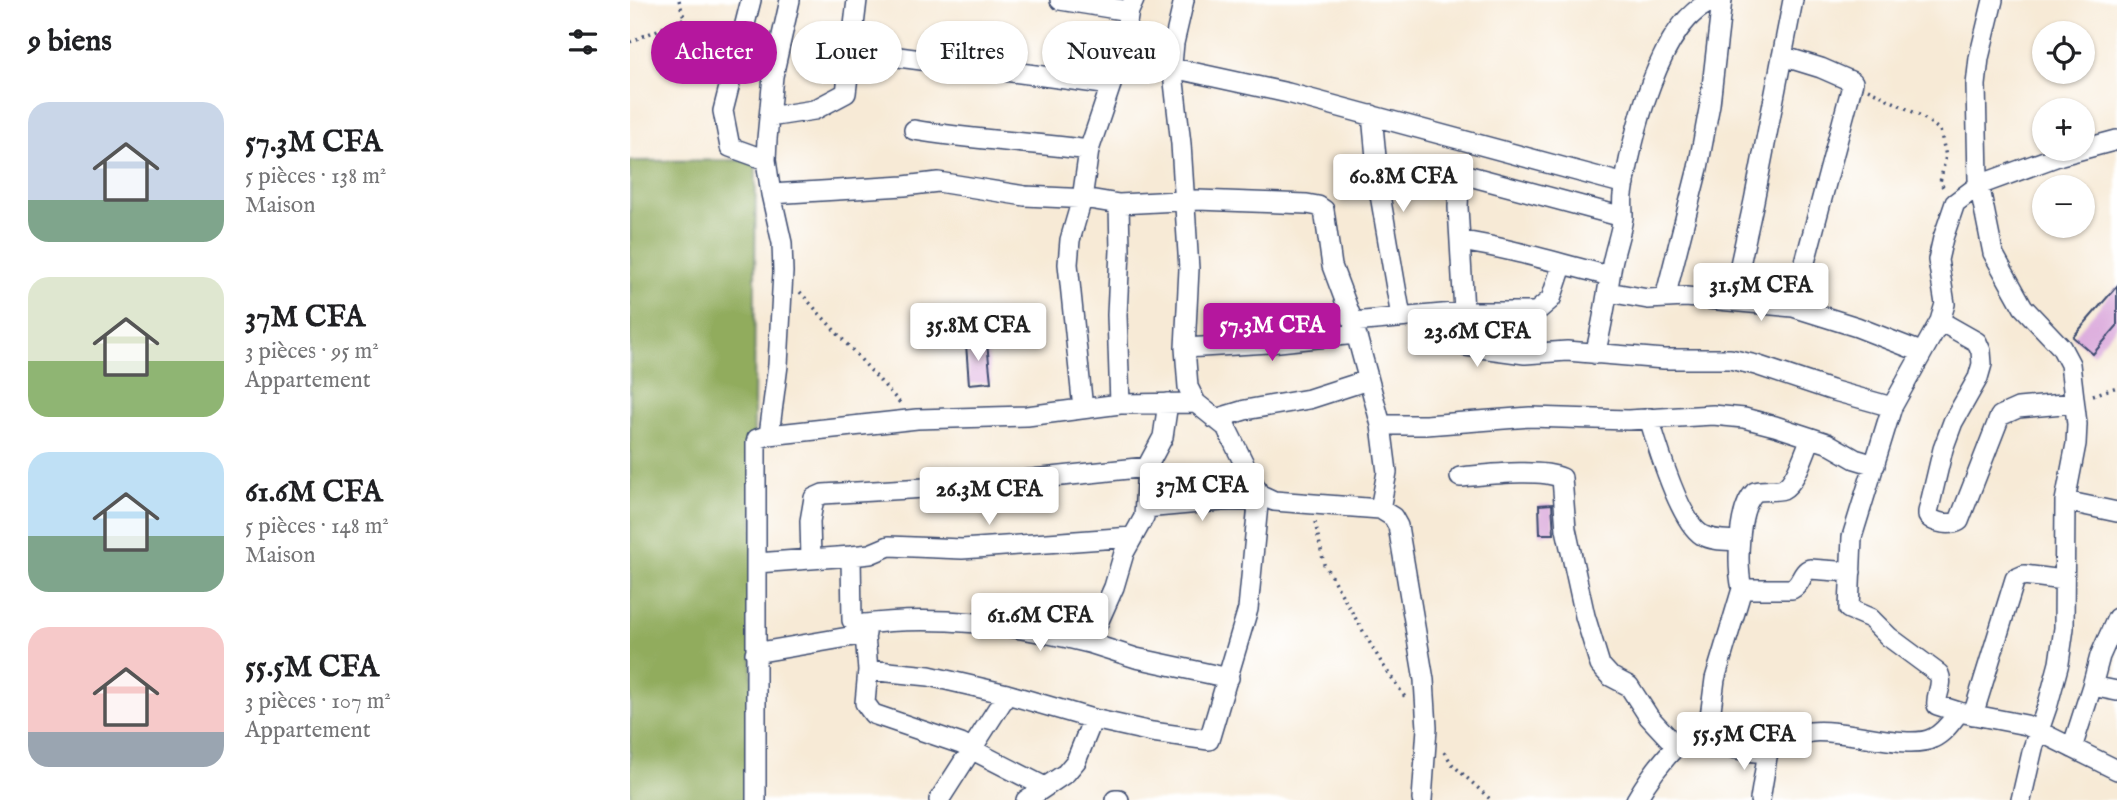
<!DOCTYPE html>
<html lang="fr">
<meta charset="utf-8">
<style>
body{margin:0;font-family:"IM FELL English",serif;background:#f2f2f2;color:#202124;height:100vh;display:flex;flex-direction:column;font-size:26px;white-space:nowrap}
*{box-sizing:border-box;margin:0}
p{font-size:23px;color:#757577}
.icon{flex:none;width:38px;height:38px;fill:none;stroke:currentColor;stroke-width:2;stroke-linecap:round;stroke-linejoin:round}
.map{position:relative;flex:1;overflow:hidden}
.side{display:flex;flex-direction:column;background:#fff;width:630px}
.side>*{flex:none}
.hud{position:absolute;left:21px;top:21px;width:665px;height:63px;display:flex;gap:14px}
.fabs{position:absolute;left:1402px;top:21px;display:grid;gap:14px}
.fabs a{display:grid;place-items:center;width:63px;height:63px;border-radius:50%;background:#fff;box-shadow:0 2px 5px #0004;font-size:35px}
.price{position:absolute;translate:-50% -60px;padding:0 16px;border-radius:7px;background:#fff;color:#222;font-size:23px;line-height:46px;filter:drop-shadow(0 2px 4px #0008)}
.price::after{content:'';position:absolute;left:50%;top:42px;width:21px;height:16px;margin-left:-10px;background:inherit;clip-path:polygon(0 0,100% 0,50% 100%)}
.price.selected{background:#b5179e;color:#fff}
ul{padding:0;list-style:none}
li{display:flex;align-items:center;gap:21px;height:175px;padding:0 28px}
li span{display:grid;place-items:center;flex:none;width:196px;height:140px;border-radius:21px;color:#555}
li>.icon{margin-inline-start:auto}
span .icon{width:84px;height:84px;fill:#fffc;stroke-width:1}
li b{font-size:30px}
h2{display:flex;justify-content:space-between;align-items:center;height:84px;padding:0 28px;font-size:30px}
.tag{padding:0 24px;border-radius:32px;background:#fff;box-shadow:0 2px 5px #0004;font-size:24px;line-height:63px}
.tag.selected{background:#b5179e;color:#fff}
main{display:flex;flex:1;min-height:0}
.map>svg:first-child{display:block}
</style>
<main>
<section class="side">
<h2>9 biens<svg class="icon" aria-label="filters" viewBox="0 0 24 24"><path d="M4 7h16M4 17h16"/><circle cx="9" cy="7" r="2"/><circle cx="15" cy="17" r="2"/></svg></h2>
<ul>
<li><span style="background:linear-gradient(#c9d6e8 70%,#7fa58c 0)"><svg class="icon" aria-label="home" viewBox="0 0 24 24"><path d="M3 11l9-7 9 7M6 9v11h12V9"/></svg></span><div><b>57.3M CFA</b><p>5 pièces · 138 m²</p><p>Maison</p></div></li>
<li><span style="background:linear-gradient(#dfe7d0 60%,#8fb573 0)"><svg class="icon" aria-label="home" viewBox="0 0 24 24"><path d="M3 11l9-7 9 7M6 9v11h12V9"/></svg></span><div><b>37M CFA</b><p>3 pièces · 95 m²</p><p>Appartement</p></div></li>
<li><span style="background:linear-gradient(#bfe0f5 60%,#7fa58c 0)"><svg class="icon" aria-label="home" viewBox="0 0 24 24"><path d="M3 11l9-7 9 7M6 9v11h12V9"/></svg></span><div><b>61.6M CFA</b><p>5 pièces · 148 m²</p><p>Maison</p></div></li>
<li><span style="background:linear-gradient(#f6c9c9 75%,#9aa5b1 0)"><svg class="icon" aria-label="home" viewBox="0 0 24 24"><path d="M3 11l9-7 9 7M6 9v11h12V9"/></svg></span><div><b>55.5M CFA</b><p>3 pièces · 107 m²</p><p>Appartement</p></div></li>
</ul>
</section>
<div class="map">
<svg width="1487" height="800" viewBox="0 0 1487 800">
<rect width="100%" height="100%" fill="#fff"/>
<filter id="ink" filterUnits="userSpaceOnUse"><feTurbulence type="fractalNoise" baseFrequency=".0143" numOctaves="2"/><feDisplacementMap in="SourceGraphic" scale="14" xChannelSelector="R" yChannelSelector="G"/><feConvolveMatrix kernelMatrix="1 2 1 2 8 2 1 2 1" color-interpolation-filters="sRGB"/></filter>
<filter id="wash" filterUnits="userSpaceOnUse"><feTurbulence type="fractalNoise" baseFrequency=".00686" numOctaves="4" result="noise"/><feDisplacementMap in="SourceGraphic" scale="28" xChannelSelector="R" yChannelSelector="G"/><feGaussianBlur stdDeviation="1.57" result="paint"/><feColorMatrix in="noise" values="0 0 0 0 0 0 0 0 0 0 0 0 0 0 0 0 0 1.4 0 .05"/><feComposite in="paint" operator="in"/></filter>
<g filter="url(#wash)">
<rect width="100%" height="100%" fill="#f7ead6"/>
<path fill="#91ac5d" stroke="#566e5e" stroke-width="2" d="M126,160L121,800H0V161Z"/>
<g id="blocks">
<path fill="#dbaadc" d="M1487,286V326L1463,354L1443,337Z
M395,315L396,335L371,336L370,316Z
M357,343L361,382L339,384L336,344Z
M922,504L924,534H910L909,505Z"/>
</g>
</g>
<g filter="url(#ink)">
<use href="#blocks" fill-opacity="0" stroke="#3c4b70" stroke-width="2"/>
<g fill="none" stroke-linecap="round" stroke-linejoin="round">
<defs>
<path id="street" d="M121,0L93,111L100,147L136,160
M160,0L143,76L137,139L136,160L141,194L152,243L153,272L148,365L139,435L287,419L397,416L490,404L566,403
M430,0L499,11
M554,0L544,43L542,64L551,144L559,269L555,348L558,387L566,403L596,427L629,494L644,501L750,509L763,517L768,526L794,680L797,728L792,800
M1363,0L1349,58L1346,85L1348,179L1363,253L1393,307L1431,347L1440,364L1447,424L1446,444L1435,501L1434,628L1429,663L1418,704L1403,748L1391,800
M223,35L240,50L261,56L481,85
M1152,56L1191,68L1223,82L1163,307
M543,68L658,93L995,184
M742,115L749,189L771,317
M139,117L184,110L216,93L227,0
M284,130C342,140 400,142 459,150
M1487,140L1431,155L1349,185L1325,203L1313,238L1308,260L1315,304L1310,321L1262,407L1222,537L1219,609L1240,618L1259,637L1309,674C1314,685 1305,695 1307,705L1329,712L1396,725L1487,770
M141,194L274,186L308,182L395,196L459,199L489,204L490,250L487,315L490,404
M489,204L567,200L677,204L688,206L694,210L702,266L723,322L751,425L757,472L750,509
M993,217L836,175L831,176L829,183L828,207L836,346L895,354L937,351L1034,359H1100L1126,365L1201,390L1262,407
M830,241C881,248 930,264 980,276
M978,292L1018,299L1056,297L1163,307L1227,327L1291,352
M1035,298L1068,168L1080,104L1092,0
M1102,301L1124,201L1163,0
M1310,321L1347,342L1351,351L1352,364L1348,378L1323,422L1313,449L1298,512V516C1304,523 1320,526 1329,521L1370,416L1388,408L1444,403
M723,322L835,312H906L921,299L932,266
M555,348L639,343L726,334
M965,354C973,324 977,294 982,264C985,248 991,233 993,217C993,209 992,202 993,195C1000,143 1030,15 1086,0
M453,409L438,264L440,240L452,199L459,150L492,52L499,11L504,0
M1019,418C1027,445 1050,522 1072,535C1083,541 1097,540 1109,541
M585,419L615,410L679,399L738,380
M751,425H796L900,417L998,420L1083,415L1114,418L1145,426L1197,443L1225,459L1245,465
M830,477C855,475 910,468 932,478L936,529L955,616L970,665L980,676L999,686L1019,717L1046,746
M1435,501L1487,512
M515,508L592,501L628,500
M221,556L240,554L259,546L332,549L502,537
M181,559L180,521L184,498L193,494L346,485L517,467
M127,563L221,556L222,620L228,625C303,614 387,625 459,643L484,587L494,553L514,517L517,467L533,437L538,403
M1112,589C1107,566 1107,509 1125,492C1134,489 1145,492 1153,489C1166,483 1175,451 1181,438
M234,624L238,670L235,703L243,714L331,744L415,787
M459,643L506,658L599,678
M125,653L236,634
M238,670L299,676L377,694
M1462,686L1470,656L1487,618
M1343,715L1385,579L1394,575L1433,580
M1077,740L1085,679L1112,589H1162C1172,584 1171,572 1180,569L1221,572
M1442,748L1462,686L1487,691
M126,800V443L127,439L139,435
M309,800L377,694L463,719L522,732L579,740L618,609L629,494
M396,800L436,773L446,761L463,719
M485,800H489
M1006,800C1019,778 1033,758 1052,741C1079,736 1100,751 1126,752C1145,752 1161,735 1181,732C1213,728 1279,751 1303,738C1314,733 1322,721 1329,712
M1130,800L1138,751"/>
</defs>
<use href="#street" stroke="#3c4b70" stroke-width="22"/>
<path stroke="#3c4b70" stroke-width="3.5" stroke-dasharray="2 5" stroke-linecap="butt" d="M49,0L66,59L80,84
M0,42L55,18
M1238,89L1291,116L1310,130L1316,156L1310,182L1315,190
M170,292L270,403
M1463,395L1487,387
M685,522L694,564L751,662L777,700
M814,752L823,765L861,800"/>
<use href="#street" stroke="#fff" stroke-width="19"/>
</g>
</g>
</svg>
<div class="fabs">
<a><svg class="icon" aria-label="locate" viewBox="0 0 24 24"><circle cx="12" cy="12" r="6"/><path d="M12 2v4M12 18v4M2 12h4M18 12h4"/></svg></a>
<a>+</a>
<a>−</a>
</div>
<b class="price" style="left:773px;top:214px">60.8M CFA</b>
<b class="price" style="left:1131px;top:323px">31.5M CFA</b>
<b class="price" style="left:348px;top:363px">35.8M CFA</b>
<b class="price selected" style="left:642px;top:363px">57.3M CFA</b>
<b class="price" style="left:847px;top:369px">23.6M CFA</b>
<b class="price" style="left:572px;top:523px">37M CFA</b>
<b class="price" style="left:359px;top:527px">26.3M CFA</b>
<b class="price" style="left:410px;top:653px">61.6M CFA</b>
<b class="price" style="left:1114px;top:772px">55.5M CFA</b>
<div class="hud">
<a class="tag selected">Acheter</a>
<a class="tag">Louer</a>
<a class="tag">Filtres</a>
<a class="tag">Nouveau</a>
</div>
</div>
</main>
